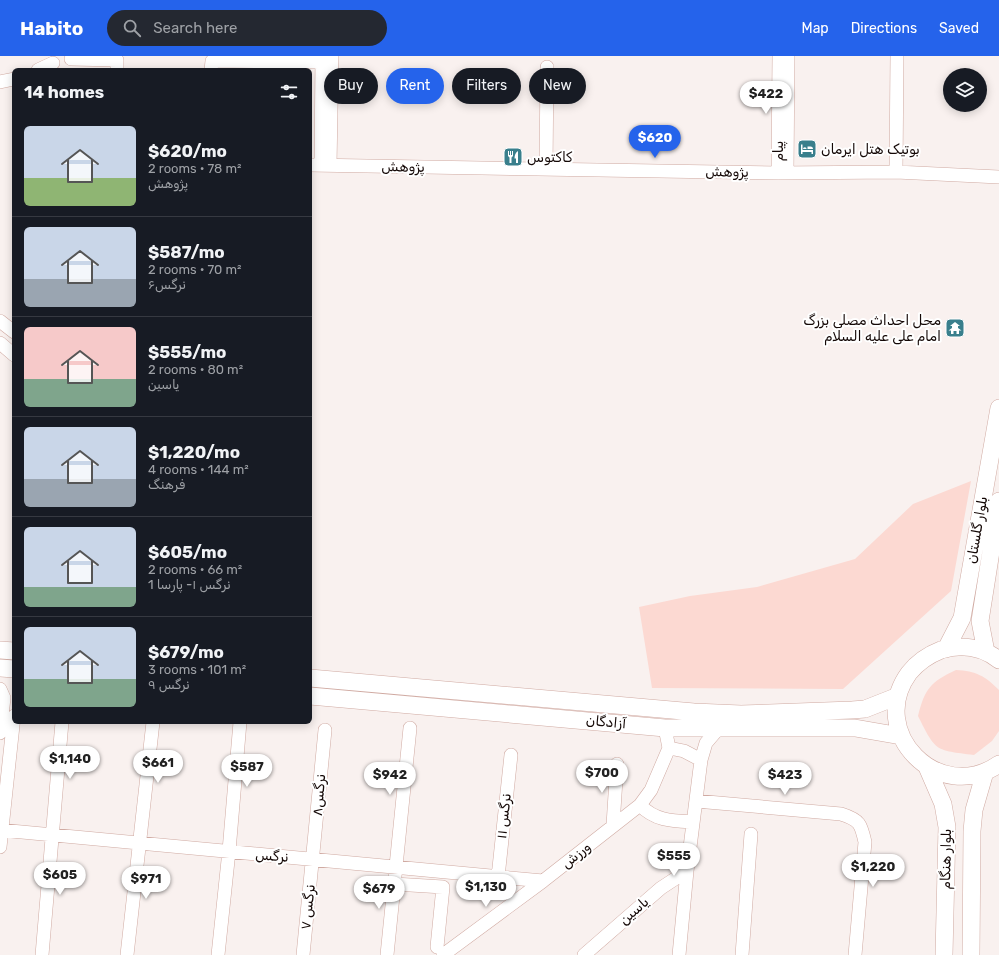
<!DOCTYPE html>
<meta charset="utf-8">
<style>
body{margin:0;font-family:Rubik,"Noto Sans Arabic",sans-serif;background:#242831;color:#f1f3f6;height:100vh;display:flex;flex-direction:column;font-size:15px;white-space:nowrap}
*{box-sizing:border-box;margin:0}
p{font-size:13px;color:#9ea1a6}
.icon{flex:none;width:22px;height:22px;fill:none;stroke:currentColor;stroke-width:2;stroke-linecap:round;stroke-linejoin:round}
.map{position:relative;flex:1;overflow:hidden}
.sheet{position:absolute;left:12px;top:12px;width:300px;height:656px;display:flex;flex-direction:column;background:#171b24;border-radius:6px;box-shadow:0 2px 10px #0003}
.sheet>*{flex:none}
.guide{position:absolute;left:324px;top:12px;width:380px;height:36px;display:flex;gap:8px}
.tools{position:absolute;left:943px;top:12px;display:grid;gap:8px}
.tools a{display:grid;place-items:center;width:44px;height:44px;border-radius:50%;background:#171b24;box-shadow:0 2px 10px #0003;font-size:20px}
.price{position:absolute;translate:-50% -34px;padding:0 9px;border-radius:14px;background:#fff;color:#222;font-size:13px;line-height:26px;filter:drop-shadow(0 1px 2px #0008)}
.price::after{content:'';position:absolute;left:50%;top:24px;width:12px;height:9px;margin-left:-6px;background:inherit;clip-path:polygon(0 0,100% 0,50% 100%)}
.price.current{background:#2563eb;color:#fff}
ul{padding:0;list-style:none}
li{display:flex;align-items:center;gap:12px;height:100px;padding:0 12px}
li+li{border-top:1px solid #363941}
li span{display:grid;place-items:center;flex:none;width:112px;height:80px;border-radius:6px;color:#555}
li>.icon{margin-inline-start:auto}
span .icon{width:48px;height:48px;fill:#fffc;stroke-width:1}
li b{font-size:17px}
h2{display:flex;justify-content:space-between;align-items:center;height:48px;padding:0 12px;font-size:17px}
.tag{padding:0 14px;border-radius:18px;background:#171b24;box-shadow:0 2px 10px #0003;font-size:14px;line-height:36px}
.tag.current{background:#2563eb;color:#fff}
header{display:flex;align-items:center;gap:24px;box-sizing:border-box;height:56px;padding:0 20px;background:#2563eb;color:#fff}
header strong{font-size:19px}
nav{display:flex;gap:22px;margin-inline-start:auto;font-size:14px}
.search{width:280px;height:36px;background:#242831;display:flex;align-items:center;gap:10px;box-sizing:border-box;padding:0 14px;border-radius:22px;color:#9ea1a6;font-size:15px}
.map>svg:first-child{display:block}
</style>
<header>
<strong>Habito</strong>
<div class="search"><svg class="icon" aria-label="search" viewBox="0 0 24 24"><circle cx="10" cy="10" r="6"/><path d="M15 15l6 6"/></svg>Search here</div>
<nav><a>Map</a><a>Directions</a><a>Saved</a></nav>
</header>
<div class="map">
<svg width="999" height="899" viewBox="0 0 999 899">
<rect width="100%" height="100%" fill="#f9f1ef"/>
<path fill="#fcd9d2" d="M971,425L951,535L843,633L652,632L639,551L690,540L757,531L855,503L913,448Z
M956,614C976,615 985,620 999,634V675L992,685L974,699C935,694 936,696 918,660C925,633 930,626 956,614Z"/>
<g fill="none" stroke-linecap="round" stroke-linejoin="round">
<defs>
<path id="minor" d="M71,3L117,4V14
M38,14L53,7
M211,14L212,5L322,6
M0,26L14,23
M310,109L778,117L896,116L999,121
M321,109L322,0
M330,109L332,0
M546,113L547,11
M896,116L897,0
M778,117L779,0
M787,117L788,0
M0,265L14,276
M0,287L14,299
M0,633L4,642L0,677
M669,692L684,695L701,704
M696,745L841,758C860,764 861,768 865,786L855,899
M640,749C655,765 673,765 693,766
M613,769L617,708
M0,774L543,825
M0,791L14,660
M498,821L511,699
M394,828L443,831L437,891
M42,899L62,666
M127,899L153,666
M218,899L229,795L240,666
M303,899L325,674
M387,899L410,672
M443,899L543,825L640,749L651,734L669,692L665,672
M584,899L661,832L687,815
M679,899L687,815L701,704L706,687L718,673
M742,899L751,778"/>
<path id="major" d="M946,593L962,562L999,352
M0,594L14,595
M986,596L980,565L999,445
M999,604C982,591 961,588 941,594C928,599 917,607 909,617C866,676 939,750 999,708
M0,612L14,613
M310,622L694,656L741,658L852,654L865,653L898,640
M310,640L665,672H855L901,680
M927,711L943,748L947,771L944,899
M971,899L972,775L974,754L985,716"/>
</defs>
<use href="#minor" stroke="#d0aaa2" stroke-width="14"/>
<use href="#major" stroke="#d0aaa2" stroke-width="18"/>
<use href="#minor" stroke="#fff" stroke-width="13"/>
<use href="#major" stroke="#fff" stroke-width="17"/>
</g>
<defs>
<symbol id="hotel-square" viewBox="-11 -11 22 22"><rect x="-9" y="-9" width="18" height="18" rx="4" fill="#397f8c" stroke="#fff"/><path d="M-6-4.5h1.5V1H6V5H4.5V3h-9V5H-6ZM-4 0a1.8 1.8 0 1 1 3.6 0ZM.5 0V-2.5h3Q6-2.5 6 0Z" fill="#fff"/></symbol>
<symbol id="restaurant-square" viewBox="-11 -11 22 22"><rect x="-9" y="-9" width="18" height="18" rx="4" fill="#397f8c" stroke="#fff"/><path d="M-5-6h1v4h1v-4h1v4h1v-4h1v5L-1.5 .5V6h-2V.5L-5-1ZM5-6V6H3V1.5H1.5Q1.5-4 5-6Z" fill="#fff"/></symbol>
<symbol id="temple-square" viewBox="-11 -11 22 22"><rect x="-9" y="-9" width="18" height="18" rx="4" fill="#397f8c" stroke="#fff"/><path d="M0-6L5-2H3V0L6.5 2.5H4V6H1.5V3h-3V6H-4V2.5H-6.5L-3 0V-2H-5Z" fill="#fff"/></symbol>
</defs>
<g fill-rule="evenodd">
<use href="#hotel-square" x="796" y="82" width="22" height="22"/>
<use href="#restaurant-square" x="502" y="90" width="22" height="22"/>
<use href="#temple-square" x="944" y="261" width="22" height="22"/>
</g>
<g text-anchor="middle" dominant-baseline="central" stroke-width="4" stroke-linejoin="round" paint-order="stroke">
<g font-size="14" fill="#140806" stroke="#fff" text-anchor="start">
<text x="821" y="93">بوتیک هتل ایرمان</text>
<text x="527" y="101">کاکتوس</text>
<text x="941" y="264" text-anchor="end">محل احداث مصلی بزرگ<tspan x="941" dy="16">امام علی علیه السلام</tspan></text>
</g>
<g font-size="14" fill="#140806" stroke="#fff">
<text transform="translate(778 95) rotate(-90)">پیام</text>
<text transform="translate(403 111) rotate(1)">پژوهش</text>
<text transform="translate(727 116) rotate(1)">پژوهش</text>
<text transform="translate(977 474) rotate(-80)">بلوار گلستان</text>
<text transform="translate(606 666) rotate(5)">آزادگان</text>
<text transform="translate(319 739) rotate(-85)">نرگس۸</text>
<text transform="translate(504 760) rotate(-84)">نرگس ۱۱</text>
<text transform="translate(576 799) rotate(-39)">ورزش</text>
<text transform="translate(272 800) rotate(5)">نرگس</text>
<text transform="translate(946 803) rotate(-89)">بلوار هنگام</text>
<text transform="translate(308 851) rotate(-84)">نرگس ۷</text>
<text transform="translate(634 855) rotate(-41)">یاسین</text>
</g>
</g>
</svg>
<div class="tools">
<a><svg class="icon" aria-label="layers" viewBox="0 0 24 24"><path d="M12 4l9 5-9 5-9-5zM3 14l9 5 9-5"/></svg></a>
</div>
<b class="price" style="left:766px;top:59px">$422</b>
<b class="price current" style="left:655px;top:103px">$620</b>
<b class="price" style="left:70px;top:724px">$1,140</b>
<b class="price" style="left:158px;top:728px">$661</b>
<b class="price" style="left:247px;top:732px">$587</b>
<b class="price" style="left:602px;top:738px">$700</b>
<b class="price" style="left:390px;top:740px">$942</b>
<b class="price" style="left:785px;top:740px">$423</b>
<b class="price" style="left:674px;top:821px">$555</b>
<b class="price" style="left:873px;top:832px">$1,220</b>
<b class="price" style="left:60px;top:840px">$605</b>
<b class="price" style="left:146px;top:844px">$971</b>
<b class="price" style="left:486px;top:852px">$1,130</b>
<b class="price" style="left:379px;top:854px">$679</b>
<div class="guide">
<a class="tag">Buy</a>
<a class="tag current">Rent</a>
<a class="tag">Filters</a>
<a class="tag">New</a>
</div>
<section class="sheet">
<h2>14 homes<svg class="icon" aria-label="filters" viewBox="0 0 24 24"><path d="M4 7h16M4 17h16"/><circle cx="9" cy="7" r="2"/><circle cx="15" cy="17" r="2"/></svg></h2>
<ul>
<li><span style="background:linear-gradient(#c9d6e8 65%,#8fb573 0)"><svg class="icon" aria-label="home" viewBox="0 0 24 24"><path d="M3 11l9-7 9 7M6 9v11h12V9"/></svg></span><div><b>$620/mo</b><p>2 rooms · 78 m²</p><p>پژوهش</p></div></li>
<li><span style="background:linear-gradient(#c9d6e8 65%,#9aa5b1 0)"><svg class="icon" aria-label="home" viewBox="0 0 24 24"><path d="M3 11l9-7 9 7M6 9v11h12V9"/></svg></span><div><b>$587/mo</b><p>2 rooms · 70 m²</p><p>نرگس۶</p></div></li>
<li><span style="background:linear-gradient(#f6c9c9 65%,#7fa58c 0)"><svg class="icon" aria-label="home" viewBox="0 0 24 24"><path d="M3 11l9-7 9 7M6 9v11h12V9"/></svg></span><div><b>$555/mo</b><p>2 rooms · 80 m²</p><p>یاسین</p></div></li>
<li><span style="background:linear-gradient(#c9d6e8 65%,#9aa5b1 0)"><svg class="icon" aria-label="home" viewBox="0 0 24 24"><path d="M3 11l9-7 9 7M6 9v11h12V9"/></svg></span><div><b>$1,220/mo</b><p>4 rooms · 144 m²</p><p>فرهنگ</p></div></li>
<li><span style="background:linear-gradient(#c9d6e8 75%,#7fa58c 0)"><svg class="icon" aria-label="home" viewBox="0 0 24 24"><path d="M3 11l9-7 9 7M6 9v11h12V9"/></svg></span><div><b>$605/mo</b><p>2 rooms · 66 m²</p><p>نرگس ۱- پارسا 1</p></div></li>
<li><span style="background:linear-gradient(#c9d6e8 65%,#7fa58c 0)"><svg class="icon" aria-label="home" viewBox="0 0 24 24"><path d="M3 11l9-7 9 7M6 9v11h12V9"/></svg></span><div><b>$679/mo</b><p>3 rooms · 101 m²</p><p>نرگس ۹</p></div></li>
</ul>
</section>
</div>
